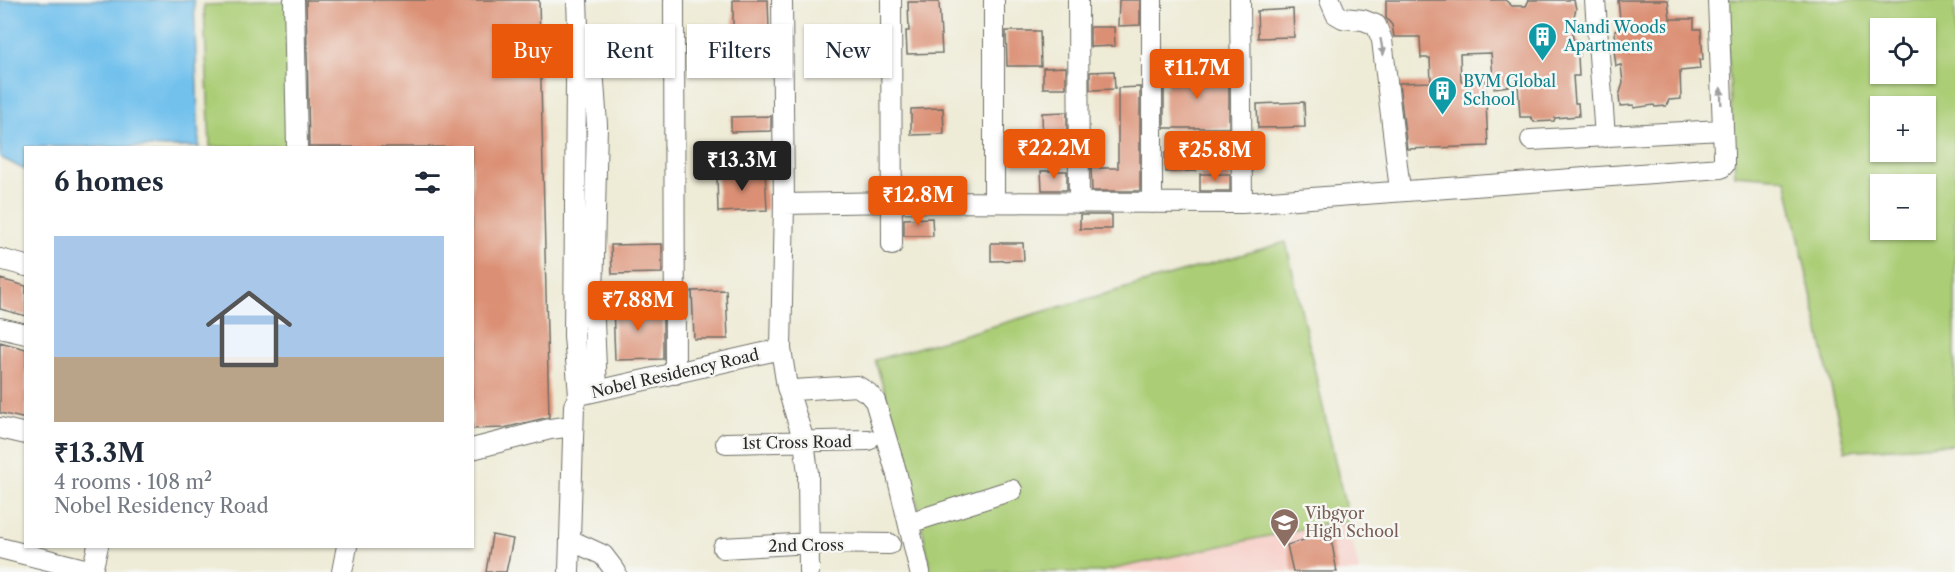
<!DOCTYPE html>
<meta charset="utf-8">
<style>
body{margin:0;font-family:"Libre Caslon Text",serif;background:#f6f6f7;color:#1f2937;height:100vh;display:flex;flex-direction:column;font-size:22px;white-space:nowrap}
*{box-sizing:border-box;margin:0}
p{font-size:20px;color:#747a83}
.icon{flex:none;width:33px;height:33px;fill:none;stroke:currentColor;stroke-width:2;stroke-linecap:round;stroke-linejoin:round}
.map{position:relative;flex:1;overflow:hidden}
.sheet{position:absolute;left:24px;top:146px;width:450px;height:402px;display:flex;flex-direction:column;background:#fff;border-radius:0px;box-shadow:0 2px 4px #0004}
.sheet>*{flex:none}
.guide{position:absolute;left:492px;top:24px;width:570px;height:54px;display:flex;gap:12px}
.buttons{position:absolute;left:1870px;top:18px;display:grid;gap:12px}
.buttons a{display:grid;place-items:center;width:66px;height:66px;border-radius:0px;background:#fff;box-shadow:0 2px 4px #0004;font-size:30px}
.price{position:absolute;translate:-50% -51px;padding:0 14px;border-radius:6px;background:#ea580c;color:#fff;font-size:20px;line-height:39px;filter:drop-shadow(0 2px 3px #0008)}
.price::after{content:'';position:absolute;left:50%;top:36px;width:18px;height:14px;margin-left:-9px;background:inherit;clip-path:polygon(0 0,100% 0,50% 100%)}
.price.on{background:#222;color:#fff}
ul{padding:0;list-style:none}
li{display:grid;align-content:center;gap:12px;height:318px;padding:0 30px}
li+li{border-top:2px solid #e0e1e3}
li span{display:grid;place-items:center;height:186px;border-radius:0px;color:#555}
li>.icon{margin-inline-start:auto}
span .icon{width:108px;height:108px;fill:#fffc;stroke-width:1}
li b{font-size:26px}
h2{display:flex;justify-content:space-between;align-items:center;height:72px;padding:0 30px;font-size:26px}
.chip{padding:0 21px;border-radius:0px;background:#fff;box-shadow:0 2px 4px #0004;font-size:21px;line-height:54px}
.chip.on{background:#ea580c;color:#fff}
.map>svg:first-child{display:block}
</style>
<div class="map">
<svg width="1955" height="572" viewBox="0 0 1955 572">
<rect width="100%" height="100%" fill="#f6f6f2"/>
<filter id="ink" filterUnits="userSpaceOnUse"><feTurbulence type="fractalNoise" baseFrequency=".0167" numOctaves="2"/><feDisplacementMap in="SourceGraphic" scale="12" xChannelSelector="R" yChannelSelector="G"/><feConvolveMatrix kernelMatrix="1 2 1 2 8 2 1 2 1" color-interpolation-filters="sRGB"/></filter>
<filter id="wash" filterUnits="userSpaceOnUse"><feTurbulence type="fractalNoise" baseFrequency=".008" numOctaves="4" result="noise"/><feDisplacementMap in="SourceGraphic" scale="24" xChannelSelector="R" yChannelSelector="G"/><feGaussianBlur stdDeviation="1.35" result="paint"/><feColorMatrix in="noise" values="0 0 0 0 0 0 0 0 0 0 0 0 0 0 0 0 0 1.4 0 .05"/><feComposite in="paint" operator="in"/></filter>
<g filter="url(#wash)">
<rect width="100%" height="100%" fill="#eeebd6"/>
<path fill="#f7d0c9" d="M1330,523H1349L1359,572H1100Z"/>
<path fill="#aacd75" stroke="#6a7c50" stroke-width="1.5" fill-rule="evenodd" d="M1725,0H1955V444L1845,451L1786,179L1735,175ZM1881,28H1926V74H1881ZM1881,106H1926V152H1881ZM1881,184H1926V230H1881Z
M289,2L292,147H210L204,5Z
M1286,242L1349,523H1329L1100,572H931L914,487L875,360Z"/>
<path fill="#72c1ed" stroke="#4e768c" stroke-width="1.5" d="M0,0H194L199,147H26L25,170L0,157Z"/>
<g id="blocks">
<path fill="#db9075" d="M306,0H539L549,417L504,428L472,429V147H309Z
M733,0H768L769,29L733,30Z
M1119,0H1140V25L1118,26Z
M1386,0H1505L1512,6H1526L1529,0H1574L1576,9L1572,23L1573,40H1579L1580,56H1578L1579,76H1573L1575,103H1578L1579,116L1555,118L1554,121L1534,122L1531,117H1520L1518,85L1494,88L1491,53L1460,54L1461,81L1485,80L1488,146L1407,149L1399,83L1431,82L1430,58H1421L1420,37H1394L1392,25L1386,18Z
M1618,0H1668L1670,19H1694V29H1701L1703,60H1699L1700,69L1680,71L1681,99L1669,100L1666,106L1655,107L1654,105L1634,108V105L1620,106L1619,96L1623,83L1621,65L1616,66L1614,50H1616L1615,30L1621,29Z
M908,2H939L942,53L907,54L906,31H909Z
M1293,9L1294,37L1258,38L1257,11Z
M1090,27H1114L1115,46L1090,47Z
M640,31H662V64L640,65Z
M1006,31H1040L1041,66H1007Z
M842,32H875V54H842Z
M1066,67V88H1043V68Z
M1229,70V128H1164V87H1167V71Z
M1114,71L1115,89L1090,90V72Z
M1140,87V191H1092L1091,168H1118V88Z
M1304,102L1305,127L1258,128L1257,104Z
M943,108L944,134L911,135V109Z
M1067,112V148H1043L1042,113Z
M771,116V131L731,132V117Z
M1165,153H1196V171L1166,172Z
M765,171L767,210L718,212L717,173Z
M1041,171H1067V190H1042Z
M1200,174H1230V191H1200Z
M1080,215H1112V229H1080Z
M932,218L933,236H904V219Z
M991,243H1023L1024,260L991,261Z
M662,244V273L612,274L611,245Z
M0,279L26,286V316L0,309Z
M726,290L728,339H694L692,291Z
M663,304V359L615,360L613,305Z
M0,342L26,349V419L0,413Z
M1330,532L1337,572H1293L1287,545Z
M492,535L513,539L506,572H486Z"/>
</g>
</g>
<g filter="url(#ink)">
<use href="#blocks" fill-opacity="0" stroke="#6f6e67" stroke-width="1.5"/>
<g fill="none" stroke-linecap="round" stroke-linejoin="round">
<defs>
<path id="minor" d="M294,0L297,147
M577,0L578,27L586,39L592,54L597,125L593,299L597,390
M674,0L675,374
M891,0L892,245
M1078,0L1079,203
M1152,0V203
M1240,0L1242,203
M1330,0L1336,14L1343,18L1363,20L1376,25L1382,40L1400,190
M1595,0L1605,137
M566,42L575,62L576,81L574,336L579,395
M1531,140L1722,130
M994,202V0
M784,204L893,202L1242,203L1721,168L1724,165V154L1718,0
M0,259L26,266
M0,328L26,334
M781,349L787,387L794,390L857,386L868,393L875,401L896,471L920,572
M787,387L804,441L808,473L809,572
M0,428L26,434
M726,443L868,440
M472,449L550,429L573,426
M909,523L1012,490
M570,540L603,555L616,572
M0,548L92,571L98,546
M723,548L810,543L890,544
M342,572L347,546
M569,572L574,406L579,395L781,349L784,204L782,0"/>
</defs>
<use href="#minor" stroke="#6f6e67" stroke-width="22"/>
<use href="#minor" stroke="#fff" stroke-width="20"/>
</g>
<defs><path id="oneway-solid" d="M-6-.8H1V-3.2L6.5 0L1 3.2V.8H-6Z" transform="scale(1.5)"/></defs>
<g fill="#a0a0a0">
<use href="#oneway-solid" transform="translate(1382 47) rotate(80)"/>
<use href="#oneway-solid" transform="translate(1721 96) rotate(-92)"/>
</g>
</g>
<defs>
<symbol id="building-pin" viewBox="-11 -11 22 30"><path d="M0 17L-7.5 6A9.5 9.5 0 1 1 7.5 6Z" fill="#0f9aa8" stroke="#f6f6f2"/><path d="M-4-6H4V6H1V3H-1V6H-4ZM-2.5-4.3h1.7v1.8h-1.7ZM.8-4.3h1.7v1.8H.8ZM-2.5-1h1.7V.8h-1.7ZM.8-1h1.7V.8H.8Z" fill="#fff"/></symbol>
<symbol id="school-pin" viewBox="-11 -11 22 30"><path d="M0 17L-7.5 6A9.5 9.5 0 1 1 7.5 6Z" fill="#8d6e63" stroke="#f6f6f2"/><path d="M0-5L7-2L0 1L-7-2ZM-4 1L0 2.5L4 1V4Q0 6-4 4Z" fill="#fff"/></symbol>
</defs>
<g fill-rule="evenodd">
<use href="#building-pin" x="1526" y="20" width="33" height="45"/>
<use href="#building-pin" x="1426" y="74" width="33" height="45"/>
<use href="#school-pin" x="1268" y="506" width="33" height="45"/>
</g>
<g text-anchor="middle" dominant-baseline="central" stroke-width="5" stroke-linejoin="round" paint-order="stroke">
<g font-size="16" fill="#0d838f" stroke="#f6f6f2" text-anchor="start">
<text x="1564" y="27">Nandi Woods<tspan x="1564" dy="18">Apartments</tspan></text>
<text x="1463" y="81">BVM Global<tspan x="1463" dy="18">School</tspan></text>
</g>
<g font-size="16" fill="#2b2b2b" stroke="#f6f6f2">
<text transform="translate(675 373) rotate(-13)">Nobel Residency Road</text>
<text transform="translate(797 442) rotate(-1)">1st Cross Road</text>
<text transform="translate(806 545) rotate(-1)">2nd Cross</text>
</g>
<g font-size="16" fill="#785e54" stroke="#f6f6f2" text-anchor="start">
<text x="1305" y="513">Vibgyor<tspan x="1305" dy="18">High School</tspan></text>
</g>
</g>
</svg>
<div class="buttons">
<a><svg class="icon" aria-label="locate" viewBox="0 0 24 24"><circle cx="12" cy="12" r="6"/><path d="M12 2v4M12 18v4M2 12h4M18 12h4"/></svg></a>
<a>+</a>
<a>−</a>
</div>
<b class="price" style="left:1197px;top:100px">₹11.7M</b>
<b class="price" style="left:1054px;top:180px">₹22.2M</b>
<b class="price" style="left:1215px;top:182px">₹25.8M</b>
<b class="price on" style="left:742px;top:192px">₹13.3M</b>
<b class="price" style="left:918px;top:227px">₹12.8M</b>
<b class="price" style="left:638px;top:332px">₹7.88M</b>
<div class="guide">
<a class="chip on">Buy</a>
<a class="chip">Rent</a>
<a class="chip">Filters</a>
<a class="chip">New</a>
</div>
<section class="sheet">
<h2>6 homes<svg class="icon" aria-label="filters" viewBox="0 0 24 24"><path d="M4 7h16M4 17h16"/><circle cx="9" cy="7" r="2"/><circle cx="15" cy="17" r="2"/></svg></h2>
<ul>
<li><span style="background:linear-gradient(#a9c7e8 65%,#b9a48a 0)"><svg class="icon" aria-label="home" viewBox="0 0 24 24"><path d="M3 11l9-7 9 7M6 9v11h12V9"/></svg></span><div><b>₹13.3M</b><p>4 rooms · 108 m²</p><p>Nobel Residency Road</p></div></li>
</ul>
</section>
</div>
